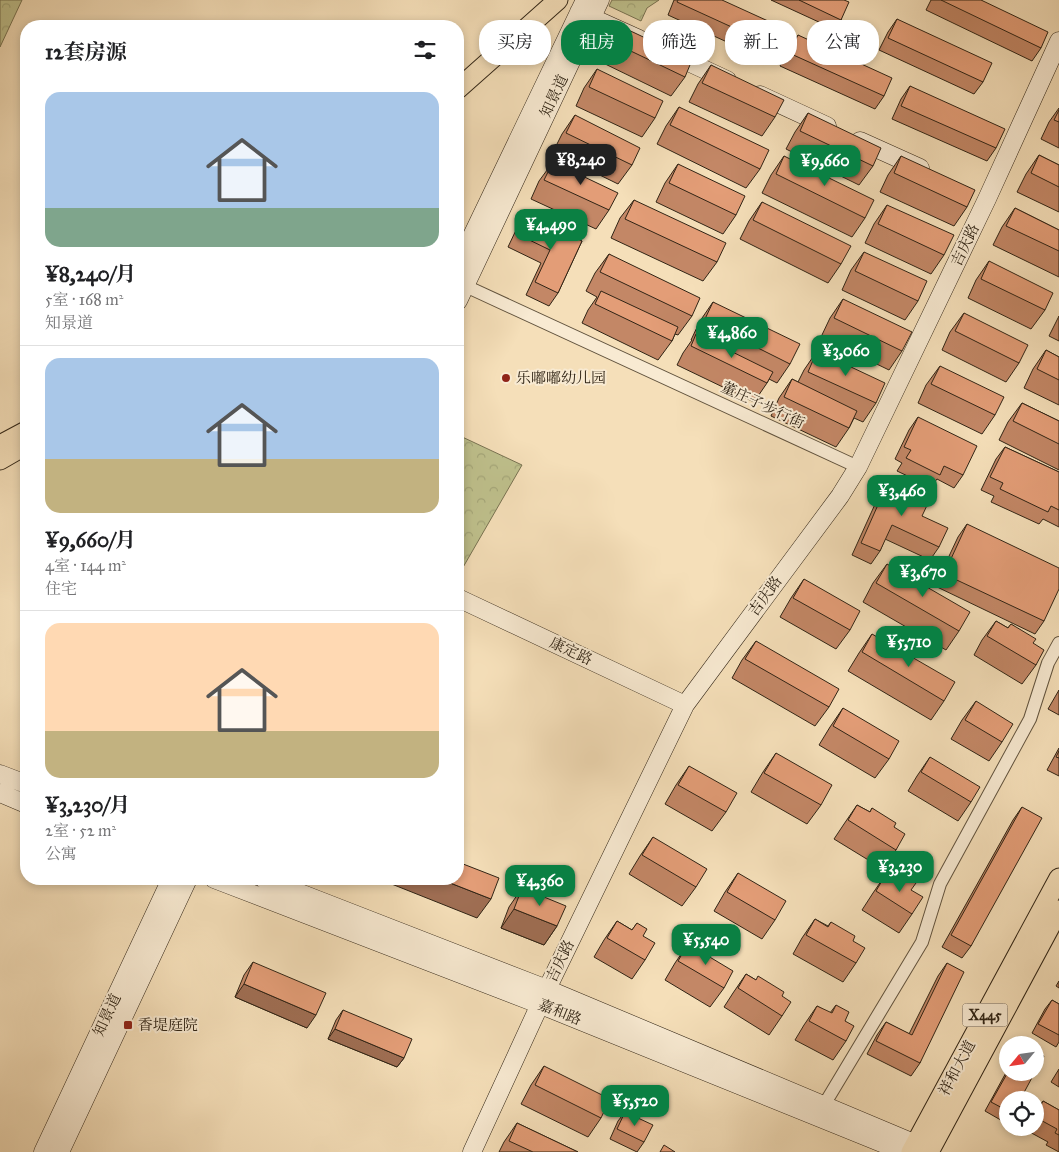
<!DOCTYPE html>
<html lang="zh">
<meta charset="utf-8">
<style>
body{margin:0;font-family:"IM FELL Great Primer","Noto Serif SC",serif;background:#f6f6f6;color:#202124;height:100vh;display:flex;flex-direction:column;font-size:19px;white-space:nowrap}
*{box-sizing:border-box;margin:0}
p{font-size:16px;color:#757577}
.icon{flex:none;width:28px;height:28px;fill:none;stroke:currentColor;stroke-width:2;stroke-linecap:round;stroke-linejoin:round}
.map{position:relative;flex:1;overflow:hidden}
.side{position:absolute;left:20px;top:20px;width:444px;height:865px;display:flex;flex-direction:column;background:#fff;border-radius:20px;box-shadow:0 2px 8px #0003}
.side>*{flex:none}
.hud{position:absolute;left:479px;top:20px;width:475px;height:45px;display:flex;gap:10px}
.needle{width:32px;rotate:241deg}
.tools{position:absolute;left:999px;top:1036px;display:grid;gap:10px}
.tools a{display:grid;place-items:center;width:45px;height:45px;border-radius:50%;background:#fff;box-shadow:0 2px 8px #0003;font-size:25px}
.price{position:absolute;translate:-50% -42px;padding:0 11px;border-radius:10px;background:#0b8043;color:#fff;font-size:16px;line-height:32px;filter:drop-shadow(0 1px 2px #0008)}
.price::after{content:'';position:absolute;left:50%;top:30px;width:15px;height:11px;margin-left:-8px;background:inherit;clip-path:polygon(0 0,100% 0,50% 100%)}
.price.on{background:#222;color:#fff}
ul{padding:0;list-style:none}
li{display:grid;align-content:center;gap:10px;height:265px;padding:0 25px}
li+li{border-top:1px solid #e0e0e0}
li span{display:grid;place-items:center;height:155px;border-radius:15px;color:#555}
li>.icon{margin-inline-start:auto}
span .icon{width:90px;height:90px;fill:#fffc;stroke-width:1}
li b{font-size:21px}
h2{display:flex;justify-content:space-between;align-items:center;height:60px;padding:0 25px;font-size:21px}
.chip{padding:0 18px;border-radius:20px;background:#fff;box-shadow:0 2px 8px #0003;font-size:18px;line-height:45px}
.chip.on{background:#0b8043;color:#fff}
.map>svg:first-child{display:block}
</style>
<div class="map">
<svg width="1059" height="1152" viewBox="0 0 1059 1152">
<defs>
<pattern id="park-crowns" width="20" height="18" patternUnits="userSpaceOnUse" patternTransform="scale(1.25)"><rect width="20" height="18" fill="#bfc18d"/><path d="M2 6a3 3 0 1 1 6 0M12 15a3 3 0 1 1 6 0" fill="none" stroke="#a4a679"/></pattern>
</defs>
<rect width="100%" height="100%" fill="#f5dfb9"/>
<filter id="stains"><feTurbulence type="fractalNoise" baseFrequency=".004" numOctaves="4"/><feColorMatrix values="0 0 0 0 .2 0 0 0 0 .09 0 0 0 0 .02 0 0 0 .5 -.17"/></filter>
<radialGradient id="worn" r=".72"><stop offset=".6" stop-color="#630" stop-opacity="0"/><stop offset="1" stop-color="#630" stop-opacity=".3"/></radialGradient>
<path fill="url(#park-crowns)" stroke="#787251" d="M0,0H22L0,47Z
M612,0H659L647,8L641,21L609,6Z
M458,435L522,465L458,576Z"/>
<g fill="none" stroke-linecap="round" stroke-linejoin="round">
<defs>
<path id="street" d="M459,283L858,467
M824,1105L922,942L940,884L1030,719L1048,663L1059,643"/>
<path id="secondary" d="M579,12L639,39
M669,53L727,80
M760,95L827,126
M860,141L920,168
M458,265L585,0
M458,301L600,0
M458,598L685,705
M0,774L26,784
M0,793L26,804
M214,879L541,1005L904,1152
M264,879L547,989L916,1144L922,1152
M43,1152L171,879
M60,1152L188,879
M472,1152L547,989L685,705L840,496L858,467L987,199L1059,41"/>
<path id="primary" d="M458,89L558,0
M0,445L26,431
M0,460L26,445
M911,1152L1059,878
M929,1152L1059,910"/>
</defs>
<use href="#street" stroke="#61533e" stroke-width="14"/>
<use href="#secondary" stroke="#302415" stroke-width="19"/>
<use href="#primary" stroke="#302415" stroke-width="21"/>
<use href="#street" stroke="#f8ead2" stroke-width="12"/>
<use href="#secondary" stroke="#f8ead2" stroke-width="18"/>
<use href="#primary" stroke="#f5dfb9" stroke-width="19"/>
</g>
<path fill="#c38766" stroke="#302415" d="M674,0H722L771,45L762,58L668,15Z
M771,0H844L841,20L834,29Z
M931,0H981L1041,48L1032,61L926,10Z
M897,19L983,82L974,94L879,50L888,32Z
M620,26L685,77L671,96L599,61L607,45Z
M798,35L884,96L875,109L780,66L789,48Z
M711,65L775,117L762,136L689,102L698,84Z
M597,69L655,118L642,137L576,106L584,88Z
M910,86L996,148L987,161L892,119L901,99Z
M679,107L760,169L746,188L657,144L666,126Z
M1059,108V148L1041,139L1049,122Z
M808,113L873,166L859,185L786,149L795,132Z
M575,115L632,165L618,184L553,152L562,134Z
M1039,155L1059,165V212L1017,192L1026,174Z
M784,156L865,218L852,237L762,193L771,175Z
M901,156L967,207L954,226L880,192L888,175Z
M553,162L609,210L596,229L531,199L539,181Z
M678,164L736,215L723,234L656,202L665,183Z
M634,200L717,262L703,281L611,238L620,218Z
M762,202L841,264L828,283L740,239L749,221Z
M887,205L944,255L931,274L865,243L874,224Z
M1015,208L1059,230V277L993,245L1002,227Z
M526,215L582,241L558,293L549,306L526,295L541,263L508,247L517,228Z
M864,252L918,301L905,320L842,290L851,270Z
M609,254L692,316L678,335L675,334L672,341L658,360L582,323L588,310L597,297L586,291L595,273Z
M989,261L1045,310L1031,329L968,298L976,280Z
M843,299L902,351L889,370L821,337L830,318Z
M713,302L790,364L777,383L769,379L767,383L754,402L677,365L683,353L692,340H691L700,321Z
M964,313L1019,363L1006,382L942,350L950,332Z
M1059,316V341L1049,336Z
M1046,350L1059,357V405L1024,388L1033,369Z
M817,351L876,403L863,422L854,418L849,428L836,447L771,416L779,398L792,379L798,382L804,370Z
M940,366L995,415L982,434L918,403L926,385Z
M1022,403L1059,421V470L999,440L1008,422Z
M918,417L963,475L954,488L937,479L931,487L897,471L902,463L895,459L909,430Z
M1005,447L1059,472V527L1043,519L1039,524L991,502L994,496L981,490L996,459Z
M890,478L922,516L939,547L930,560L885,539L880,551L871,564L852,555L881,491Z
M967,524L1044,621L1035,634L935,586L958,537Z
M887,564L959,631L946,650L863,602L873,583Z
M804,579L850,630L836,649L780,617L791,598Z
M996,621L1008,628L1011,624L1033,643L1036,665L1022,684L974,655L982,640Z
M872,634L944,701L931,720L848,671L859,653Z
M756,641L829,707L815,726L732,678L742,660Z
M1059,690V715L1048,709Z
M976,701L1002,742L989,761L951,739L962,720Z
M843,708L889,759L875,778L819,745L830,727Z
M1059,748V776L1047,770Z
M776,753L821,805L807,824L751,792L763,772Z
M930,757L971,802L958,821L908,791L917,776Z
M689,766L726,812L712,831L665,804L676,785Z
M857,805L870,812L872,808L894,827L896,850L883,869L834,839L844,824Z
M1022,807L971,946L962,958L942,947L1013,820Z
M653,837L696,887L682,906L629,874L640,856Z
M738,873L775,920L762,939L714,911L725,892Z
M886,874L899,882L904,875L911,890L912,914L899,933L862,910L873,893Z
M522,888L557,926L544,945L501,928L509,907Z
M815,919L828,926L831,922L856,963L843,982L793,954L802,938Z
M617,921L632,930L637,923L643,936L645,960L632,979L594,957L604,940Z
M688,944L724,988L710,1007L665,980L675,963Z
M253,962L307,1028L235,997L244,975Z
M947,963L920,1063L911,1076L867,1054L877,1035L886,1022L909,1034L938,976Z
M746,974L782,996V1016L769,1035L724,1007L733,993Z
M1059,981V988L1056,986Z
M1052,1000L1059,1004V1042L1056,1047L1032,1033L1045,1009Z
M836,1005L845,1021L846,1041L833,1060L795,1040L804,1025L817,1006L830,1013Z
M343,1010L404,1058L397,1067L328,1039L336,1020Z
M544,1066L601,1118L588,1137L521,1104L531,1085Z
M1008,1069V1121L1006,1123L985,1111Z
M1059,1069V1087L1051,1082Z
M1043,1101L1059,1110V1152L1046,1145L1048,1142L1026,1130L1027,1128H1035V1113Z
M625,1112L644,1142L637,1152L610,1139L618,1121Z
M517,1123L578,1152H499L504,1142Z"/>
<path fill="#9f6e53" stroke="#302415" d="M379,879H440L491,899L477,918Z
M514,909L557,926L544,945L501,928Z
M244,984L316,1015L307,1028L235,997Z
M335,1029L404,1058L397,1067L328,1039Z"/>
<path fill="#e39d77" stroke="#302415" d="M678,0H722L779,26L771,45L677,2Z
M799,0H844L849,2L841,20Z
M941,0H981L1048,32L1041,48Z
M897,19L992,63L983,82L888,38Z
M620,26L692,60L685,77L612,42Z
M798,35L892,78L884,96L789,53Z
M711,65L784,100L775,117L702,83Z
M597,69L663,101L655,118L589,87Z
M910,86L1005,129L996,148L901,106Z
M679,107L769,150L760,169L670,125Z
M1059,110V122L1054,120Z
M808,113L881,148L873,166L800,131Z
M575,115L640,148L632,165L566,133Z
M1039,155L1059,165V187L1031,173Z
M784,156L874,200L865,218L776,174Z
M901,156L975,190L967,207L894,173Z
M553,162L618,193L609,210L544,180Z
M678,164L745,196L736,215L669,183Z
M634,200L726,243L717,262L625,219Z
M762,202L851,246L841,264L753,220Z
M887,205L954,235L944,255L878,224Z
M1015,208L1059,230V251L1006,226Z
M526,215L582,241L558,293L535,282L550,250L517,234Z
M864,252L927,281L918,301L855,271Z
M609,254L700,298L692,316L600,272Z
M989,261L1053,293L1045,310L981,279Z
M601,291L678,327L672,341L595,304Z
M843,299L912,332L902,351L834,318Z
M713,302L800,344L790,364L704,321Z
M964,313L1028,345L1019,363L955,331Z
M696,334L773,372L767,383L691,346Z
M1046,350L1059,357V380L1037,369Z
M817,351L885,383L876,403L808,372Z
M940,366L1004,397L995,415L931,384Z
M792,379L857,411L849,428L784,397Z
M1022,403L1059,421V444L1013,421Z
M918,417L977,446L963,475L944,466L940,475L906,458L911,450L904,447Z
M1005,447L1059,472V510L1051,506L1048,512L1000,489L1003,483L990,477Z
M890,478L931,497L922,516L948,528L939,547L892,525L880,551L861,543Z
M967,524L1059,568V589L1044,621L944,574Z
M887,564L970,612L959,631L876,583Z
M804,579L860,611L850,630L793,598Z
M996,621L1008,628L1011,624L1036,639L1033,643L1044,650L1036,665L987,636Z
M872,634L955,682L944,701L862,652Z
M756,641L839,689L829,707L745,659Z
M976,701L1013,724L1002,742L965,720Z
M843,708L899,741L889,759L833,726Z
M1059,751V758L1056,757Z
M776,753L832,785L821,805L764,773Z
M930,757L980,787L971,802L921,772Z
M689,766L737,793L726,812L678,785Z
M857,805L870,812L872,808L896,823L894,827L905,834L896,850L848,820Z
M1022,807L1042,818L971,946L951,935Z
M653,837L707,869L696,887L642,855Z
M458,862L499,878L491,899L440,879H458Z
M738,873L786,901L775,920L727,892Z
M886,874L899,882L904,875L916,883L911,890L923,897L912,914L876,891Z
M522,888L566,906L557,926L514,909Z
M815,919L828,927L831,922L855,936L853,941L865,948L856,963L806,935Z
M617,921L632,930L637,923L647,929L643,936L655,943L645,960L607,938Z
M688,944L733,971L724,988L678,961Z
M253,962L326,993L316,1015L244,984Z
M947,963L964,972L920,1063L876,1041L886,1022L912,1035Z
M746,974L756,980L758,976L784,992L782,996L791,1002L782,1016L738,988Z
M1052,1000L1059,1004V1035L1038,1024Z
M836,1005L849,1012L845,1021L854,1026L846,1041L809,1021L817,1006L832,1013Z
M343,1010L412,1039L404,1058L335,1029Z
M1035,1051L1044,1056L1035,1072Z
M544,1066L610,1099L601,1118L535,1085Z
M1008,1072H1035L1020,1100H1008V1111L991,1102Z
M1043,1101L1059,1110V1135L1055,1133L1057,1129L1035,1117Z
M625,1112L653,1125L644,1142L617,1129Z
M517,1123L578,1152H533L509,1141Z
M664,1145L675,1152H660Z"/>
<g fill="#8f2418" stroke="#f8ead2" stroke-width="2">
<circle cx="506" cy="378" r="5"/>
<rect x="123" y="1020" width="10" height="10" rx="2.5"/>
</g>
<g text-anchor="middle" dominant-baseline="central" stroke-width="4" stroke-linejoin="round" paint-order="stroke">
<rect fill="#f8ead2" stroke="#6c5f4e" stroke-width="1" x="962.5" y="1003.5" width="45" height="23" rx="4"/>
<g font-size="14" font-weight="bold" fill="#302415">
<text x="985" y="1015">X445</text>
</g>
<g font-size="15" fill="#302415" stroke="#f8ead2">
<text transform="translate(554 96) rotate(-65)">知景道</text>
<text transform="translate(965 245) rotate(-64)">吉庆路</text>
<text transform="translate(763 405) rotate(25)">董庄子步行街</text>
<text transform="translate(765 596) rotate(-54)">吉庆路</text>
<text transform="translate(571 651) rotate(25)">康定路</text>
<text transform="translate(560 961) rotate(-64)">吉庆路</text>
<text transform="translate(560 1012) rotate(22)">嘉和路</text>
<text transform="translate(107 1015) rotate(-65)">知景道</text>
<text transform="translate(957 1068) rotate(-62)">祥和大道</text>
</g>
<g font-size="15" fill="#302415" stroke="#f8ead2" text-anchor="start">
<text x="516" y="378">乐嘟嘟幼儿园</text>
<text x="138" y="1025">香堤庭院</text>
</g>
</g>
<rect width="100%" height="100%" filter="url(#stains)"/>
<rect width="100%" height="100%" fill="url(#worn)"/>
</svg>
<div class="tools">
<a><svg class="needle" viewBox="-14 -14 28 28"><path d="M0-13l5 13h-10z" fill="#e53935"/><path d="M0 13l5-13h-10z" fill="#757577"/></svg></a>
<a><svg class="icon" aria-label="locate" viewBox="0 0 24 24"><circle cx="12" cy="12" r="6"/><path d="M12 2v4M12 18v4M2 12h4M18 12h4"/></svg></a>
</div>
<b class="price on" style="left:581px;top:186px">¥8,240</b>
<b class="price" style="left:825px;top:187px">¥9,660</b>
<b class="price" style="left:551px;top:251px">¥4,490</b>
<b class="price" style="left:732px;top:359px">¥4,860</b>
<b class="price" style="left:846px;top:377px">¥3,060</b>
<b class="price" style="left:902px;top:517px">¥3,460</b>
<b class="price" style="left:923px;top:598px">¥3,670</b>
<b class="price" style="left:909px;top:668px">¥5,710</b>
<b class="price" style="left:900px;top:893px">¥3,230</b>
<b class="price" style="left:540px;top:907px">¥4,360</b>
<b class="price" style="left:706px;top:966px">¥5,540</b>
<b class="price" style="left:635px;top:1127px">¥5,520</b>
<div class="hud">
<a class="chip">买房</a>
<a class="chip on">租房</a>
<a class="chip">筛选</a>
<a class="chip">新上</a>
<a class="chip">公寓</a>
</div>
<section class="side">
<h2>12套房源<svg class="icon" aria-label="filters" viewBox="0 0 24 24"><path d="M4 7h16M4 17h16"/><circle cx="9" cy="7" r="2"/><circle cx="15" cy="17" r="2"/></svg></h2>
<ul>
<li><span style="background:linear-gradient(#a9c7e8 75%,#7fa58c 0)"><svg class="icon" aria-label="home" viewBox="0 0 24 24"><path d="M3 11l9-7 9 7M6 9v11h12V9"/></svg></span><div><b>¥8,240/月</b><p>5室 · 168 m²</p><p>知景道</p></div></li>
<li><span style="background:linear-gradient(#a9c7e8 65%,#c2b280 0)"><svg class="icon" aria-label="home" viewBox="0 0 24 24"><path d="M3 11l9-7 9 7M6 9v11h12V9"/></svg></span><div><b>¥9,660/月</b><p>4室 · 144 m²</p><p>住宅</p></div></li>
<li><span style="background:linear-gradient(#ffd9b3 70%,#c2b280 0)"><svg class="icon" aria-label="home" viewBox="0 0 24 24"><path d="M3 11l9-7 9 7M6 9v11h12V9"/></svg></span><div><b>¥3,230/月</b><p>2室 · 52 m²</p><p>公寓</p></div></li>
</ul>
</section>
</div>
